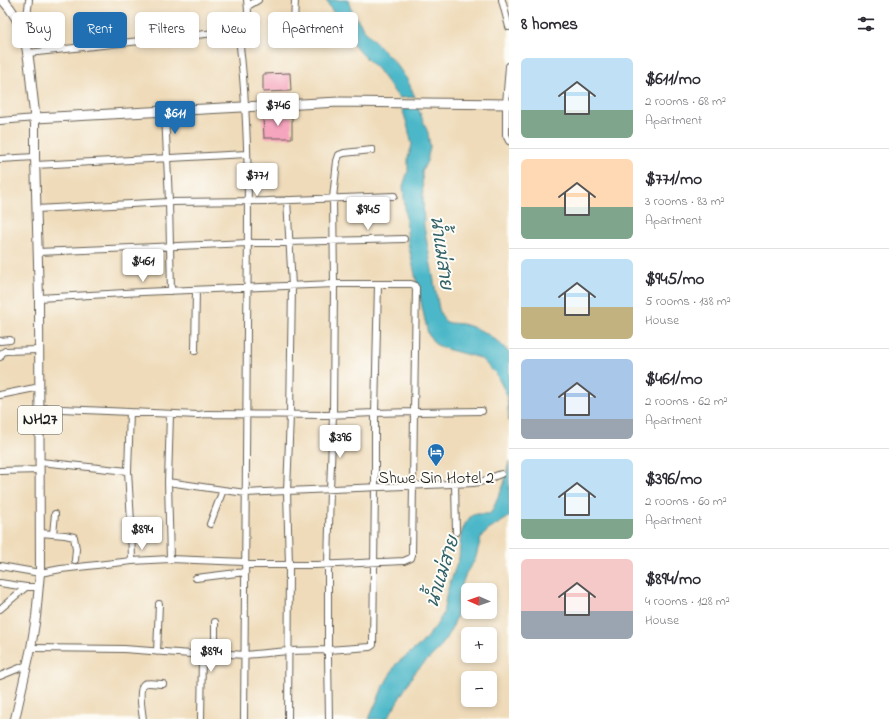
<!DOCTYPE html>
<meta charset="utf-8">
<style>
body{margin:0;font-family:"Indie Flower","Playpen Sans Thai",sans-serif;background:#f2f2f3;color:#2b2b33;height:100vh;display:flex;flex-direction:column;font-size:15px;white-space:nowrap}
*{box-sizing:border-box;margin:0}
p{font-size:13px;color:#7c7c81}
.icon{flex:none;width:22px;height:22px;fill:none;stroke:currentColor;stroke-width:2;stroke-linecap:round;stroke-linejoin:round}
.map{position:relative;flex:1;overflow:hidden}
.panel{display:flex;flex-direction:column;background:#fff;width:380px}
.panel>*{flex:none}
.hud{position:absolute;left:12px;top:12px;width:380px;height:36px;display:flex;gap:8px}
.needle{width:26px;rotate:272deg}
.tools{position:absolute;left:461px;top:583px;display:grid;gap:8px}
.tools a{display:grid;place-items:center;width:36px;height:36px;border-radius:6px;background:#fff;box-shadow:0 2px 6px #0003;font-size:20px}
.price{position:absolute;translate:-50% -34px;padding:0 9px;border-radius:4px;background:#fff;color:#222;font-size:13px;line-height:26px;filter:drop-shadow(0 1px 2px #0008)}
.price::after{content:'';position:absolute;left:50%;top:24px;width:12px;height:9px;margin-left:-6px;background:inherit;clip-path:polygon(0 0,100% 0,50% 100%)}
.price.on{background:#1f6fb2;color:#fff}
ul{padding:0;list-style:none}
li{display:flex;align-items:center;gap:12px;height:100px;padding:0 12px}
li+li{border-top:1px solid #e1e1e2}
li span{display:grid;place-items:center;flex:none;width:112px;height:80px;border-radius:6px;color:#555}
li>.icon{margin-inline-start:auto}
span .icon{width:48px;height:48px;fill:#fffc;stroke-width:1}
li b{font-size:17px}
h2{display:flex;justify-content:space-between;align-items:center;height:48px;padding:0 12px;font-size:17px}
.chip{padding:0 14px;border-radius:6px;background:#fff;box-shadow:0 2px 6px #0003;font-size:14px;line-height:36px}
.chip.on{background:#1f6fb2;color:#fff}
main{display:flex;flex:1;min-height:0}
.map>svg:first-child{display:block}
</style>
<main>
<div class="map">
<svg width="509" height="719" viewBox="0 0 509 719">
<rect width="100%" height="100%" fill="#fdfcf7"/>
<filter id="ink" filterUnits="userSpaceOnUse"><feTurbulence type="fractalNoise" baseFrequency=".025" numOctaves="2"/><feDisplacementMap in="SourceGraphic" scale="8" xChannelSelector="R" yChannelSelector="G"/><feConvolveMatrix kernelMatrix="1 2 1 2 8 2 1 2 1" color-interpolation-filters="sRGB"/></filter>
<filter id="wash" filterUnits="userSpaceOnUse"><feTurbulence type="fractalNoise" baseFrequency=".012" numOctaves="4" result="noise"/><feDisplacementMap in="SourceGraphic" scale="16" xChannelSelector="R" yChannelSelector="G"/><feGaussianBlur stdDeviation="0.9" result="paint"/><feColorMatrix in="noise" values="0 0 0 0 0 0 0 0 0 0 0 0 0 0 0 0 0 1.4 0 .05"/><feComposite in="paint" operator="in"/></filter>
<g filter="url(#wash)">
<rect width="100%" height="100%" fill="#efdbba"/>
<path fill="#4cb7c8" stroke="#346a72" d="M326,0H348L351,9L365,31L397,65L408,81L415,97L399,98L378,70L362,54L348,38Z
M402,108H418L428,133L430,147L427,161L422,171L424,226L439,309C441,313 442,320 447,322C451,324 457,323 462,324C480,328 497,338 509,353V421L507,395L496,374L480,358L446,349L435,344L428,334L408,243L403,186L408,171V158L412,145L407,124Z
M509,461V517L487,531L481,538L475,560L466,573L458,596L457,615L453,626L440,648L415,672L387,719H369L383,687L396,664L421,644L436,626L443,614L447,591L459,558L461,534L465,524L471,516L476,514H489L492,511L504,484Z"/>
<g id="blocks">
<path fill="#f5a5be" d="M290,73L291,91L263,92V74Z
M263,117H292V138H264Z"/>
</g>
</g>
<g filter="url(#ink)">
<use href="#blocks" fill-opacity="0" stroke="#665f53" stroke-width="1"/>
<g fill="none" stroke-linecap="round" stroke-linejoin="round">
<defs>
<path id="minor" d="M502,0L509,27
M248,6L258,0
M294,26L295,0
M238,30C251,129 248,229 247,328C246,458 245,589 244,719
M25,34L29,0
M28,53L243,30C250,21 248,10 247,0
M509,66L506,104V135L509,141
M165,112L169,202L171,291
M0,121L35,118
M0,159L35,157
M35,165L247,154
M287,200L292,286L290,415L287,491L289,565L288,719
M36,209L169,202L267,201L394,196
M38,252L248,243L404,239
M39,298L142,292L334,284H411L414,285L416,288L414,412L375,413L327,415L206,414L198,415L39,408
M0,341L10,340
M195,351L196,290
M0,357L2,353L5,351L38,350
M0,395L40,387
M130,412L128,471L131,522L132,561
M170,414L168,482L170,559
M40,462L128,471
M0,471L40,470
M168,482L223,490
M455,483L456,532
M210,524L223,490L246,493L287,491L474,483C486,482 491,477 501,474
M40,533L65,535L74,537L76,549L75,560
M53,534L55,514
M245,565H316L404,561L411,558L412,555L413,485L414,412L482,411
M0,566L40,573L61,569L132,561L170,559L245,562
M196,578L245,572
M0,583L26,587H39
M0,609L26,587
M215,622V653
M31,648L124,649L191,654H202L201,719
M157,652L159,604
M202,654L215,653L245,655L288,651L328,650L370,647L373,645L375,488V413L378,284
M0,676L27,665
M143,719C142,712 138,688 144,684C147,682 159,684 163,684
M329,719L328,656V564L330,490L333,415L334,284L333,198L337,161L339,155L344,153L372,150"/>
<path id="major" d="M15,719L31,648L36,617L40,573L39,298L35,157V118"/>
<path id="highway" d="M3,0C26,25 28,49 31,81C32,93 34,106 35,118L339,102L509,104"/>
</defs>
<use href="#minor" stroke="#665f53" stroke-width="8"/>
<use href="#major" stroke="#665f53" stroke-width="10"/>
<use href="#highway" stroke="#665f53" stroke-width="11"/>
<use href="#minor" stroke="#fff" stroke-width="6"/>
<use href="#major" stroke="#fff" stroke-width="8"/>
<use href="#highway" stroke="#fff" stroke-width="9"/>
</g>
</g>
<defs>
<symbol id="hotel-pin" viewBox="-11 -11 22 30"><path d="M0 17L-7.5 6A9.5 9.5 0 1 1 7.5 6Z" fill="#1f6fb2" stroke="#fdfcf7"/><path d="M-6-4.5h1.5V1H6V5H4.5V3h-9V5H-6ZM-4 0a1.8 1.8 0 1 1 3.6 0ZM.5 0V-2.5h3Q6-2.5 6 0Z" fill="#fff"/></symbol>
</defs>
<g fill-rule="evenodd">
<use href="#hotel-pin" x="426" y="442" width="20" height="27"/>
</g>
<g text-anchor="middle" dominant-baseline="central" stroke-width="4" stroke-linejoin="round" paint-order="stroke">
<rect fill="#fdfcf7" stroke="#605f5e" stroke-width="1" x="18" y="406" width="44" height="28" rx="3"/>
<g font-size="16" font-weight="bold" fill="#1c1c1c">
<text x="40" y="420">NH27</text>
</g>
<g font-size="17" fill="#1c1c1c" stroke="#fdfcf7">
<text x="436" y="478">Shwe Sin Hotel 2</text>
</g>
<g font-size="18" font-style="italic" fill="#326269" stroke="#fdfcf7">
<text transform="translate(440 253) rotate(82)">น้ำแม่สาย</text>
<text transform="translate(444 572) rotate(-73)">น้ำแม่สาย</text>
</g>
</g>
</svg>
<div class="tools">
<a><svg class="needle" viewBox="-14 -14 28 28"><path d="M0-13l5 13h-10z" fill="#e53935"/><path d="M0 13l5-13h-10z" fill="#7c7c81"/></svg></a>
<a>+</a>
<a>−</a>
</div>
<b class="price" style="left:278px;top:127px">$746</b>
<b class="price on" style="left:175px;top:135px">$611</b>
<b class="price" style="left:257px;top:197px">$771</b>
<b class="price" style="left:368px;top:231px">$945</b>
<b class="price" style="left:143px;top:283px">$461</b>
<b class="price" style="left:340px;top:459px">$396</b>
<b class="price" style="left:142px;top:551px">$894</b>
<b class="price" style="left:211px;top:673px">$894</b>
<div class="hud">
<a class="chip">Buy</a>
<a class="chip on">Rent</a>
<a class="chip">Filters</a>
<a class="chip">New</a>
<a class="chip">Apartment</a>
</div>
</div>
<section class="panel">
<h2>8 homes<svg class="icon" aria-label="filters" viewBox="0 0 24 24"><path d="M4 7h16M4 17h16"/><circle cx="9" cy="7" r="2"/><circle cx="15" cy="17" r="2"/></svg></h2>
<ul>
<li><span style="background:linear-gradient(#bfe0f5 65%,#7fa58c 0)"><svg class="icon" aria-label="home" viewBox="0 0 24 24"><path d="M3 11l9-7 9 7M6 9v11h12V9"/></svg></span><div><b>$611/mo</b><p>2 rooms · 68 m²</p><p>Apartment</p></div></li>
<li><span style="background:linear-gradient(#ffd9b3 60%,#7fa58c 0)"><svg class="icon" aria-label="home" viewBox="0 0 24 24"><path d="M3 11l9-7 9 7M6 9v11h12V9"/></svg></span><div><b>$771/mo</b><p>3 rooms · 83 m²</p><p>Apartment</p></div></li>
<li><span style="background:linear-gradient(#bfe0f5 60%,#c2b280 0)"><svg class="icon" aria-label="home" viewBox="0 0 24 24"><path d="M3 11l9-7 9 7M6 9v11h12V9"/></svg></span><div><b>$945/mo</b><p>5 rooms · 138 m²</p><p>House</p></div></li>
<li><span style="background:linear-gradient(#a9c7e8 75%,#9aa5b1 0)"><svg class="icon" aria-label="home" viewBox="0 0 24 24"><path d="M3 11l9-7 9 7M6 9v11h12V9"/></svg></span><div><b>$461/mo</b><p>2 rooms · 62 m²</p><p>Apartment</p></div></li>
<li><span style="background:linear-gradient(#bfe0f5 75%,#7fa58c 0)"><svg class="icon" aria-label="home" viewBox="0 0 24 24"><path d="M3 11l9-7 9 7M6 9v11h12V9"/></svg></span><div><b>$396/mo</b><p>2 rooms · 60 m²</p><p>Apartment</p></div></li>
<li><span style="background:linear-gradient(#f6c9c9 65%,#9aa5b1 0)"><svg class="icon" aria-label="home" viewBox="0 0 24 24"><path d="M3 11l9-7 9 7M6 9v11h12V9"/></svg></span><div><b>$894/mo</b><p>4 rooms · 128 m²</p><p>House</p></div></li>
</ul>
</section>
</main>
